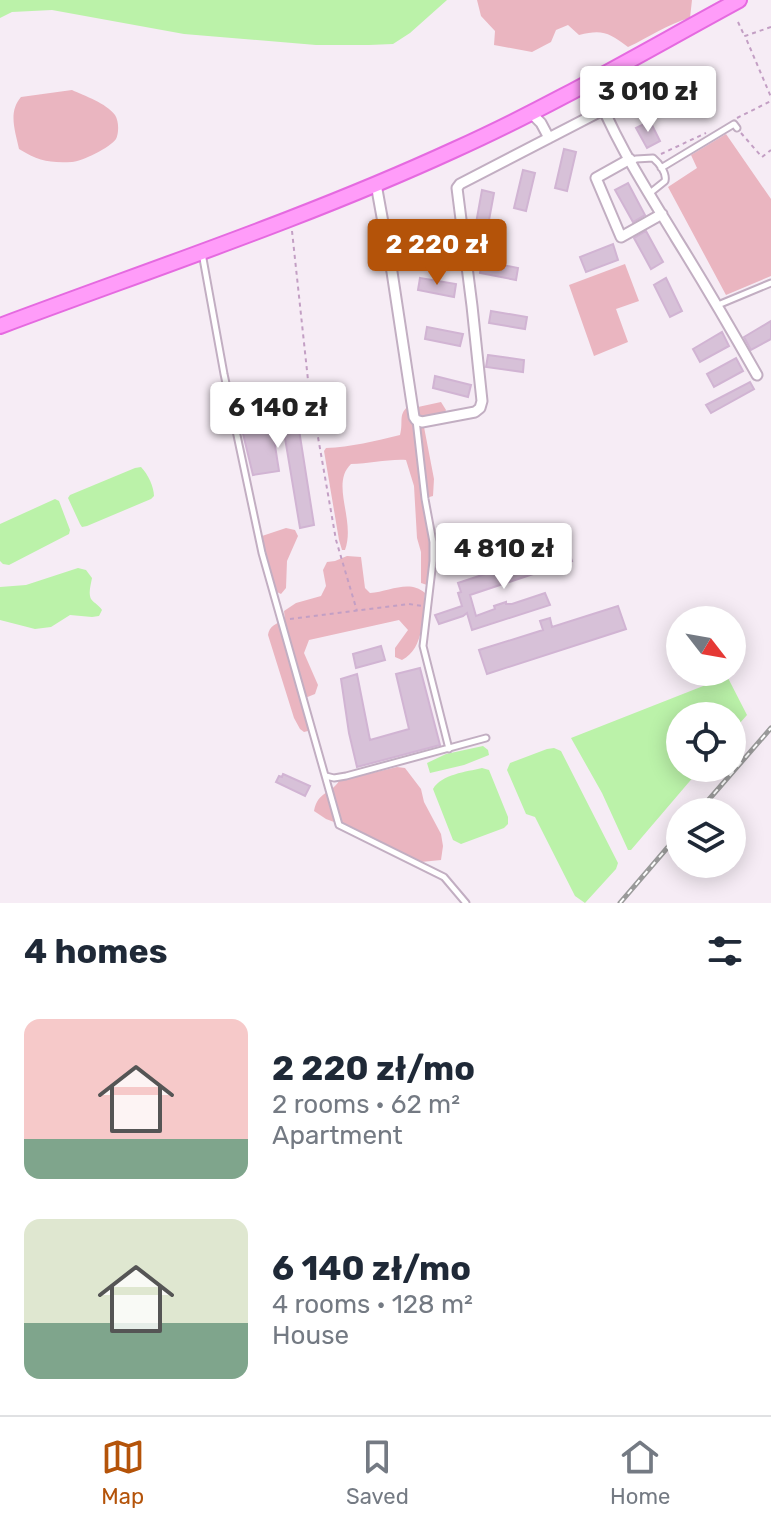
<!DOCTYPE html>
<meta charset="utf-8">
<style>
body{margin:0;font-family:Rubik,sans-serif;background:#f2f2f3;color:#1f2937;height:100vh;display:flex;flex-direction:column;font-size:30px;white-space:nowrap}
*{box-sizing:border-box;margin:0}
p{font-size:26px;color:#747a83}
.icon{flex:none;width:44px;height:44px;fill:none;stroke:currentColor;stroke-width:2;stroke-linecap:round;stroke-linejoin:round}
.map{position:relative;height:903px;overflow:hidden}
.sheet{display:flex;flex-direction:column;background:#fff;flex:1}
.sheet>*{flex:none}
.needle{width:52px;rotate:121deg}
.buttons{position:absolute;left:666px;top:606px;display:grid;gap:16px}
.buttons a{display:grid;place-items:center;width:80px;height:80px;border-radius:50%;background:#fff;box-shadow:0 4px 20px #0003;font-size:40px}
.price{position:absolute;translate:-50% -68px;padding:0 18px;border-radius:8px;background:#fff;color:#222;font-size:26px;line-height:52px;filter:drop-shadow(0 2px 4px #0008)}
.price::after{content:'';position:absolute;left:50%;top:48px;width:24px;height:18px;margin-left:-12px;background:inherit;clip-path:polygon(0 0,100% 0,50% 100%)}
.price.selected{background:#b45309;color:#fff}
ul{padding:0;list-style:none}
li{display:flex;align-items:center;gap:24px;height:200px;padding:0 24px}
li span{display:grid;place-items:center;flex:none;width:224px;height:160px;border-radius:16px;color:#555}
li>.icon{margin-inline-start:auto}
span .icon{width:96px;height:96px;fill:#fffc;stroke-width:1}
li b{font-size:34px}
h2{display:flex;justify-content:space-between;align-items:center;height:96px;padding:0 24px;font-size:34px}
.dock{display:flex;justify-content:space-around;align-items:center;height:112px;border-top:2px solid #e0e1e3;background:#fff;font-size:22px;color:#747a83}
.dock a{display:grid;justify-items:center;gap:4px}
.dock .selected{color:#b45309}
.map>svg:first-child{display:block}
</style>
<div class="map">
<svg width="771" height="903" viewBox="0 0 771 903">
<rect width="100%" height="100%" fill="#f6ecf5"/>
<path fill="#eab5c0" d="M477,0H692L690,18C667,24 650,37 628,47C609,33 603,29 579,35L568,25L556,30L551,42L532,52L494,45L495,31L481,16Z
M72,90C85,96 106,103 115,115C119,121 119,133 116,139C111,147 81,162 72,162C48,163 39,161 19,149C15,130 8,112 21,97Z
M726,134L771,199V276L726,295L668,187L697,168L691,155Z
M625,264L639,301L616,309L628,342L594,356L569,285Z
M441,402L446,410L443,416L429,418L424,427L434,479L433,496L422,499C427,527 434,557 427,585L421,583V552L417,538L414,486L406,460C387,459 370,464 351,464C330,484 356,520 345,550H342L339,540L324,451L326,448C351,447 375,441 400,435C404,421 397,414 410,405L418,407Z
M286,528L295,530L298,536L287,561L286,588L281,594L275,591L264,554L262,536Z
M347,556L361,557L365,588L370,593C389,592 409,579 425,593C422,616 425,648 402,660L395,657V648L408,630L399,620L309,640L304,653L318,685L315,694L300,700L308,724V731L304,732L300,729L294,718L268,635C269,626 277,623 285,620L284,611L296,603L321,596L326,586L323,570L327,562L335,561Z
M397,767L405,768L421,789L424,802L441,834L443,846L441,860L421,862L342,825L326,819L314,811C318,791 330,795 339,781Z"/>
<path fill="#bbf2a9" d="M0,0H447L410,33L393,44L369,45H316L184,34L52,10L12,12L0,18Z
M141,467C148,474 154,487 154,496L151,499L87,526L82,527L80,524L68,498L70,495L135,468Z
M55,499L59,501L70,530L69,534L9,565L3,564L0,561V524Z
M78,568L86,570L92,578C91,584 88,593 91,599C95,604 99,605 102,610L99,616L92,617L70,615L51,627L35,629L0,620V587L26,585Z
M728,678L747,715L732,732V716H680V768H701L631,850H628L602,793L571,738L721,679Z
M483,746L488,750L489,755L464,765L430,773L427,763L446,754Z
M554,748L561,751L618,863L616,869L585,903L575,896L535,817L526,814L507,770L510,763L547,749Z
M482,768L489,770L508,817V824L504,828L461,844L453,840L433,789C442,774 466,772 482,768Z"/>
<path fill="#d7c1d8" stroke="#d1b4d3" stroke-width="2" d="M650,121L660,141L647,148L636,128Z
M564,149L576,152L567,191L555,188Z
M523,170L535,173L526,211L514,208Z
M628,183L645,215L633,222L615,190Z
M482,190L494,193L487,231L475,229Z
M412,227L447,233L445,246L409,240Z
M646,231L663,262L651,269L634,238Z
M613,244L618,260L586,272L580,257Z
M482,261L518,268L516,280L480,273Z
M420,278L456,284L454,297L418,290Z
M666,278L682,311L670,317L654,285Z
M491,311L527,317L525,329L489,323Z
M771,321V339L751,350L744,337Z
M427,327L463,334L460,346L425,339Z
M722,332L729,346L700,362L693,349Z
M488,355L524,360L523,372L486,367Z
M736,358L743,371L714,387L707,374Z
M435,376L471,385L468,397L433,388Z
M750,382L754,389L711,413L706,405Z
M294,398L314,525L300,528L284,432L273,433L279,471L253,475L238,413L242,412L240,402L255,400L257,418L282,414L279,400Z
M567,547L572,561L470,595L476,616L495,609L494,606L506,602V604H512L545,593L550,605L472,630L467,613L463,616L439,624L435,615L462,606L458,593L461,592L458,583Z
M618,606L626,629L487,674L479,650L543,630L540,621L550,618L552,627Z
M381,646L385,660L356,668L353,654Z
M420,668L440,745L357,767L349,733L341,679L357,674L370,740L409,729L396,674Z
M283,774L310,786L305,796L276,782L279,776L282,777Z"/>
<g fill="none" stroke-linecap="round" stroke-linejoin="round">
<defs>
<path id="service" d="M631,162L636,159L653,158C659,163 667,173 665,181L650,193
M661,168L734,124L737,128
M202,253L224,374L262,553L339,825L444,877L466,903
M718,305L771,283
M416,420L425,499L433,542V561L423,646L449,749
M326,776L334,778L346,776L486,738"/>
<path id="minor" d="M592,81C612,136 645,187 676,238C704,283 731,329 757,375
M531,113L541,123L549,138
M630,159L596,178L621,237L662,214
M376,184L392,272L414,417L416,420L422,422L475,412L480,408L482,401L472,306L457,188L460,184L603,110"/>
<path id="primary" d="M0,326C152,269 306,218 454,150C552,106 645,51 739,0"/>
</defs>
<use href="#service" stroke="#c2aec2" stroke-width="9"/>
<use href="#minor" stroke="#c2aec2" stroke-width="13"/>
<use href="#primary" stroke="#e56ae0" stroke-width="18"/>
<path stroke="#c39fc4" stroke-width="2" stroke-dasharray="4 4" stroke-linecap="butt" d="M738,22L744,35
M771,27L745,36L771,97
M620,113L622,79
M737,118L771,101
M741,133L762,157L771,150
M661,154L706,133
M292,231L308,380L336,540L357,611
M290,619L409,604L422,606"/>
<use href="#service" stroke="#fff" stroke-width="5"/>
<use href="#minor" stroke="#fff" stroke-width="9"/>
<use href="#primary" stroke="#ff9cf9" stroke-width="14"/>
<defs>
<path id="rail" d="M698,812L771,728
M620,903L680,833"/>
</defs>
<use href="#rail" stroke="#9a9a9a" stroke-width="5"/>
<use href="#rail" stroke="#fff" stroke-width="2" stroke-dasharray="6" stroke-linecap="butt"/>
</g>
</svg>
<div class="buttons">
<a><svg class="needle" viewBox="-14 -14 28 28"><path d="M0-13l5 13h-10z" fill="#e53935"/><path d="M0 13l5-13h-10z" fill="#747a83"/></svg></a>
<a><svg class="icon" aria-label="locate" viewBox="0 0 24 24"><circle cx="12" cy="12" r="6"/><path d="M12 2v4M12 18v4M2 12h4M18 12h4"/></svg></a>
<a><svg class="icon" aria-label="layers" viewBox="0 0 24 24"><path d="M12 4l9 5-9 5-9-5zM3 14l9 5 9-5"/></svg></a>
</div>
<b class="price" style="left:648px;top:134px">3 010 zł</b>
<b class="price selected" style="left:437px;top:287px">2 220 zł</b>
<b class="price" style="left:278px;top:450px">6 140 zł</b>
<b class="price" style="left:504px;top:591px">4 810 zł</b>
</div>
<section class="sheet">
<h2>4 homes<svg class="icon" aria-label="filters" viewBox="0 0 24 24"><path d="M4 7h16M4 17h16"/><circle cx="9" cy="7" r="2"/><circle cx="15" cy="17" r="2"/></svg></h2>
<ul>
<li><span style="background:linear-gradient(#f6c9c9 75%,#7fa58c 0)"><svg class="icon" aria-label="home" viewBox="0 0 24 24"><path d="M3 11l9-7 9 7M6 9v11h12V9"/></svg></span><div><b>2 220 zł/mo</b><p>2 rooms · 62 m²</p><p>Apartment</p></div></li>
<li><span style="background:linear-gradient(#dfe7d0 65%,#7fa58c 0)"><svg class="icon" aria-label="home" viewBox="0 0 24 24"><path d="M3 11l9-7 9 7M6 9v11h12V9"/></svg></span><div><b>6 140 zł/mo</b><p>4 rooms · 128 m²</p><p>House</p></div></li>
</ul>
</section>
<nav class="dock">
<a class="selected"><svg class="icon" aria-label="map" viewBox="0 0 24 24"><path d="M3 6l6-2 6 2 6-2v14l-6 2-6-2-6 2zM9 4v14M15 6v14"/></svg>Map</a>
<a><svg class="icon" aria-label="saved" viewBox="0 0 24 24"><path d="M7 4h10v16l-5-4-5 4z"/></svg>Saved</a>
<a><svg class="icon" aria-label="home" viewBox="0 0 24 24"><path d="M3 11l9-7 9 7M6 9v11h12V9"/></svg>Home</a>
</nav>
